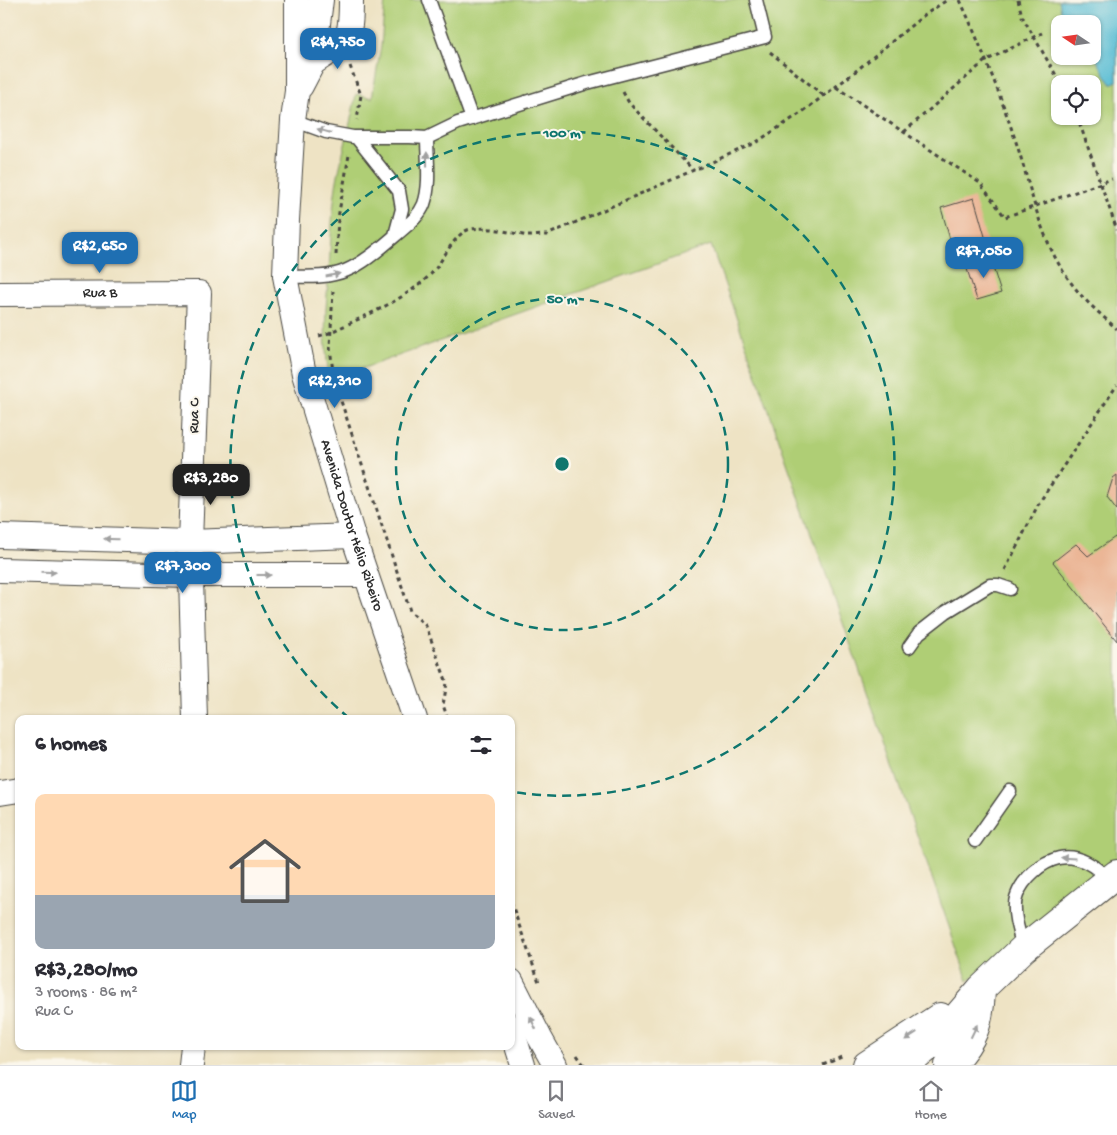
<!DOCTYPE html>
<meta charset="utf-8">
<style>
body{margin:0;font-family:"Gochi Hand",sans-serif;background:#f7f7f7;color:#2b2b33;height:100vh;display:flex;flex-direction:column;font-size:19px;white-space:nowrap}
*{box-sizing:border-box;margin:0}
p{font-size:16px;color:#7c7c81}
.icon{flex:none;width:28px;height:28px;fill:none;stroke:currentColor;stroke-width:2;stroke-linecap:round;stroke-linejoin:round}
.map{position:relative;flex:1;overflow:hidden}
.panel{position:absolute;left:15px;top:715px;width:500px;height:335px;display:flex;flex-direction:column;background:#fff;border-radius:10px;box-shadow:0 1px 4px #0004}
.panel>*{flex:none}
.needle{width:32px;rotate:283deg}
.buttons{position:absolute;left:1051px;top:15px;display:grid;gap:10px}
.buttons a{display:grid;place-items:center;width:50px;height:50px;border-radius:10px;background:#fff;box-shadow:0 1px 4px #0004;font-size:25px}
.price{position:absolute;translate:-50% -42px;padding:0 11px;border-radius:10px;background:#1f6fb2;color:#fff;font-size:16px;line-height:32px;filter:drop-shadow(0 1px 2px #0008)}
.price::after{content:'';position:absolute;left:50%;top:30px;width:15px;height:11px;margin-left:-8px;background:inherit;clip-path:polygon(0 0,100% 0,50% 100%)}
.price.active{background:#222;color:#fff}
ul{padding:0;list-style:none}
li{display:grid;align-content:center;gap:10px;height:265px;padding:0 20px}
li+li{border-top:1px solid #e1e1e2}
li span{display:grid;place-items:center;height:155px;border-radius:10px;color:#555}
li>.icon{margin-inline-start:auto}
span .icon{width:90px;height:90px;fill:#fffc;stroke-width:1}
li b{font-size:21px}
h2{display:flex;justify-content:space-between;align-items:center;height:60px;padding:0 20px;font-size:21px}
.dock{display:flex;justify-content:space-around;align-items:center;height:70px;border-top:1px solid #e1e1e2;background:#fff;font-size:14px;color:#7c7c81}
.dock a{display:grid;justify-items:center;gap:2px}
.dock .active{color:#1f6fb2}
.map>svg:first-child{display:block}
</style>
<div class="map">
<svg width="1117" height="1065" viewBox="0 0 1117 1065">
<rect width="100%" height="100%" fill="#fbf7ec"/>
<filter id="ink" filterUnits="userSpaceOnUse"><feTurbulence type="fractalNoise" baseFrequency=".02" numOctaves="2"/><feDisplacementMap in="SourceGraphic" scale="10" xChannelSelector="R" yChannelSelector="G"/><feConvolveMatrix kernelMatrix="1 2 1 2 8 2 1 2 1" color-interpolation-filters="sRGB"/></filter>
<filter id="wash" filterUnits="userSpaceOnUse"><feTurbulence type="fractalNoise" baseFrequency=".0096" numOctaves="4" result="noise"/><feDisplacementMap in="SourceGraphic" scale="20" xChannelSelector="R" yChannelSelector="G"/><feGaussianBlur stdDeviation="1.12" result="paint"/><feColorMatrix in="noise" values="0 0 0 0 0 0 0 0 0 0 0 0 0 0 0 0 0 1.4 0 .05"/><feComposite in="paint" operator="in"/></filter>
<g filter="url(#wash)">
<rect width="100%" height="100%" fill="#eee3c4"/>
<path fill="#afce75" stroke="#6d7c50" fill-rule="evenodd" d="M385,0H1117V860L968,981L711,245L330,380C322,341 326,308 329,270C331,238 332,206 338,175C344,148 351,121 356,94L372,98L381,46ZM1060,24H1092V56H1060ZM1060,84H1092V116H1060Z"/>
<path fill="#55bbd3" stroke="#40737f" d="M1059,0H1117V81L1111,84L1093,54L1092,24H1067L1062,18Z"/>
<g id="blocks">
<path fill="#ebb696" d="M974,198L988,247L955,257L941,208Z
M990,258L1001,293L977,300L966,266Z
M1117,475V510L1107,497L1113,478Z
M1115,537L1117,539V641L1053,562L1076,544L1088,556Z"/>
</g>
</g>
<g filter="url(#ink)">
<use href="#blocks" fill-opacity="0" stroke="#484742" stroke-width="1"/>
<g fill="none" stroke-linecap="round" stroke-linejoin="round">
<defs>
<path id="service" d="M429,0L472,119
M293,120L326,132L353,137H410L427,138L458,123L587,83L765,37L756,0
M356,137L399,191L402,209L395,235
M285,276C342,280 354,271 396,235C406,226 419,217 424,204C431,184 427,159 427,138
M909,647L919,633L946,612L990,585H998L1010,589
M975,841L1010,791
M1024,948C1019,935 1011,909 1017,895C1023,879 1041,862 1059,858C1077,854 1098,866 1108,881"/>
<g id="minor">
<path id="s1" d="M297,0V91L293,120L287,220L285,276L304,374L353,536L415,719"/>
<path d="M313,63C348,40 351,43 351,0"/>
<path d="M301,86L313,63L321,0"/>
<path id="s2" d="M0,294L199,293L190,542L195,719"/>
<path d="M0,536L190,542L353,536"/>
<path d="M0,570L191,575H366"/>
<path d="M0,793L19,790"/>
<path d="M511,981L540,1038L555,1065"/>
<path d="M511,1027L523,1065"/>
<path d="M191,1065L193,1046"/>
</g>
<path id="primary" d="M867,1065L940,1017
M906,1065L939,1038L981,989L1024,948L1117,874
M949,1065C974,1041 980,1022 981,989"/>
</defs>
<use href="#service" stroke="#484742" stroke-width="15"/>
<use href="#minor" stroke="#484742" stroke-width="26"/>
<use href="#primary" stroke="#484742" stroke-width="30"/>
<path stroke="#484742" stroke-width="3" stroke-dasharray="4 4" stroke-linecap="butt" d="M960,0C981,46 1000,94 1016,142C1031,187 1039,237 1067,277C1080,297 1099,313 1117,329
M1018,0L1022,16L1061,84
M770,52L824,96
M350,66L361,95L357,120
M836,87L980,183L1005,217L1112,179
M623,92L629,103L694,171
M1077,116L1117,230
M904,132L985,61L1042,33
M336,255L338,218L349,155
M333,291L330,347L333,372L341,401L410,611L426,626L447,683L443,705L448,719
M319,336L329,333C364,316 404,301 431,274C443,262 454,232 471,229C490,226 510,233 528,236C534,236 541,235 547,235L755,143L801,113L851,75L923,16L947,0
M1005,570L1039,503L1117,385
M511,902L539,982
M577,1055L584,1065
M823,1065L844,1056"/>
<use href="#service" stroke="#fff" stroke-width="12"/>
<use href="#minor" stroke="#fff" stroke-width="24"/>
<use href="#primary" stroke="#fff" stroke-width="28"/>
</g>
<defs><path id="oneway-solid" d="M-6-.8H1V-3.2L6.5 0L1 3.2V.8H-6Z" transform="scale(1.25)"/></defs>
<g fill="#a0a0a0">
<use href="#oneway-solid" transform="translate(324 131) rotate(-164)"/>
<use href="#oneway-solid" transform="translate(427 159) rotate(-91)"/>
<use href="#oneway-solid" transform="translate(333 275) rotate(-12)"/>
<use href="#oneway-solid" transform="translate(111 539) rotate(-178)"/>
<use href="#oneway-solid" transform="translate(49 572) rotate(1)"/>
<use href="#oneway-solid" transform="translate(264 575)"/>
<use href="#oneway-solid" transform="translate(1068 858) rotate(-177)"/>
<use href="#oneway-solid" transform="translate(533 1023) rotate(-116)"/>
<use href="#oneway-solid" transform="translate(974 1031) rotate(-64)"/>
<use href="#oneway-solid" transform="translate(911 1036) rotate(147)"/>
</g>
</g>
<g fill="none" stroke="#0f766e" stroke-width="2.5" stroke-dasharray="9 6">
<circle cx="562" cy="464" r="166"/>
<path d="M349 718A332 332 0 1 1 513 792"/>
</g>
<g text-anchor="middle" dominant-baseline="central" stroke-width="4" stroke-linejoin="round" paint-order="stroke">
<g font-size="15" fill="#2b2b2b" stroke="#fbf7ec">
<text stroke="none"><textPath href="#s2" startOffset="100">Rua B</textPath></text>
<text transform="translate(195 416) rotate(-88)">Rua C</text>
<text stroke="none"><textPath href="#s1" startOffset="535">Avenida Doutor Hélio Ribeiro</textPath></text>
</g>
</g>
<circle cx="562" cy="464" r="8" fill="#0f766e" stroke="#fbf7ec" stroke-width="2.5"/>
<g font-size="15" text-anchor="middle" font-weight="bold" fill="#0f766e" stroke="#fbf7ec" stroke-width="4" stroke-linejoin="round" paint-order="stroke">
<text x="562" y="137">100 m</text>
<text x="562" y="303">50 m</text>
</g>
</svg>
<div class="buttons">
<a><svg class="needle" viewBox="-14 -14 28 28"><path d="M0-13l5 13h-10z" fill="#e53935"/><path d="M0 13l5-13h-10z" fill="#7c7c81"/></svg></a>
<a><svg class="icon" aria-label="locate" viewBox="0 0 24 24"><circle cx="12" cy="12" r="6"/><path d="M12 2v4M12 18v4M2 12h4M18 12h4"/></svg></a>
</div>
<b class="price" style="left:338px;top:70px">R$4,750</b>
<b class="price" style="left:100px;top:274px">R$2,650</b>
<b class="price" style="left:984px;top:279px">R$7,050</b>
<b class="price" style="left:335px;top:409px">R$2,310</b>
<b class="price active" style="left:211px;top:506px">R$3,280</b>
<b class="price" style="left:183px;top:594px">R$7,300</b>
<section class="panel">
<h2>6 homes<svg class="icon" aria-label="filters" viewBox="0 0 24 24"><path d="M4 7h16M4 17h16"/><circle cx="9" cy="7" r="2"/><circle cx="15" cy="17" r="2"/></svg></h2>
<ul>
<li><span style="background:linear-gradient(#ffd9b3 65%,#9aa5b1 0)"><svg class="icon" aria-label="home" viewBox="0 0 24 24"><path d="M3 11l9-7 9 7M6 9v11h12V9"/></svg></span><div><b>R$3,280/mo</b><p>3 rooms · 86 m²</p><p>Rua C</p></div></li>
</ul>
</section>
</div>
<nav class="dock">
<a class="active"><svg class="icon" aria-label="map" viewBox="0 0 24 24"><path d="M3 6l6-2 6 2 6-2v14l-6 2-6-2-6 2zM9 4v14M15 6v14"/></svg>Map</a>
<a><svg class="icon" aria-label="saved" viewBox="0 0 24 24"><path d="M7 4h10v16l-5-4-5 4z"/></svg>Saved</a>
<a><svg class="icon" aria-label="home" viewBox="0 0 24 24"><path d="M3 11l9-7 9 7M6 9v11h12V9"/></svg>Home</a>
</nav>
